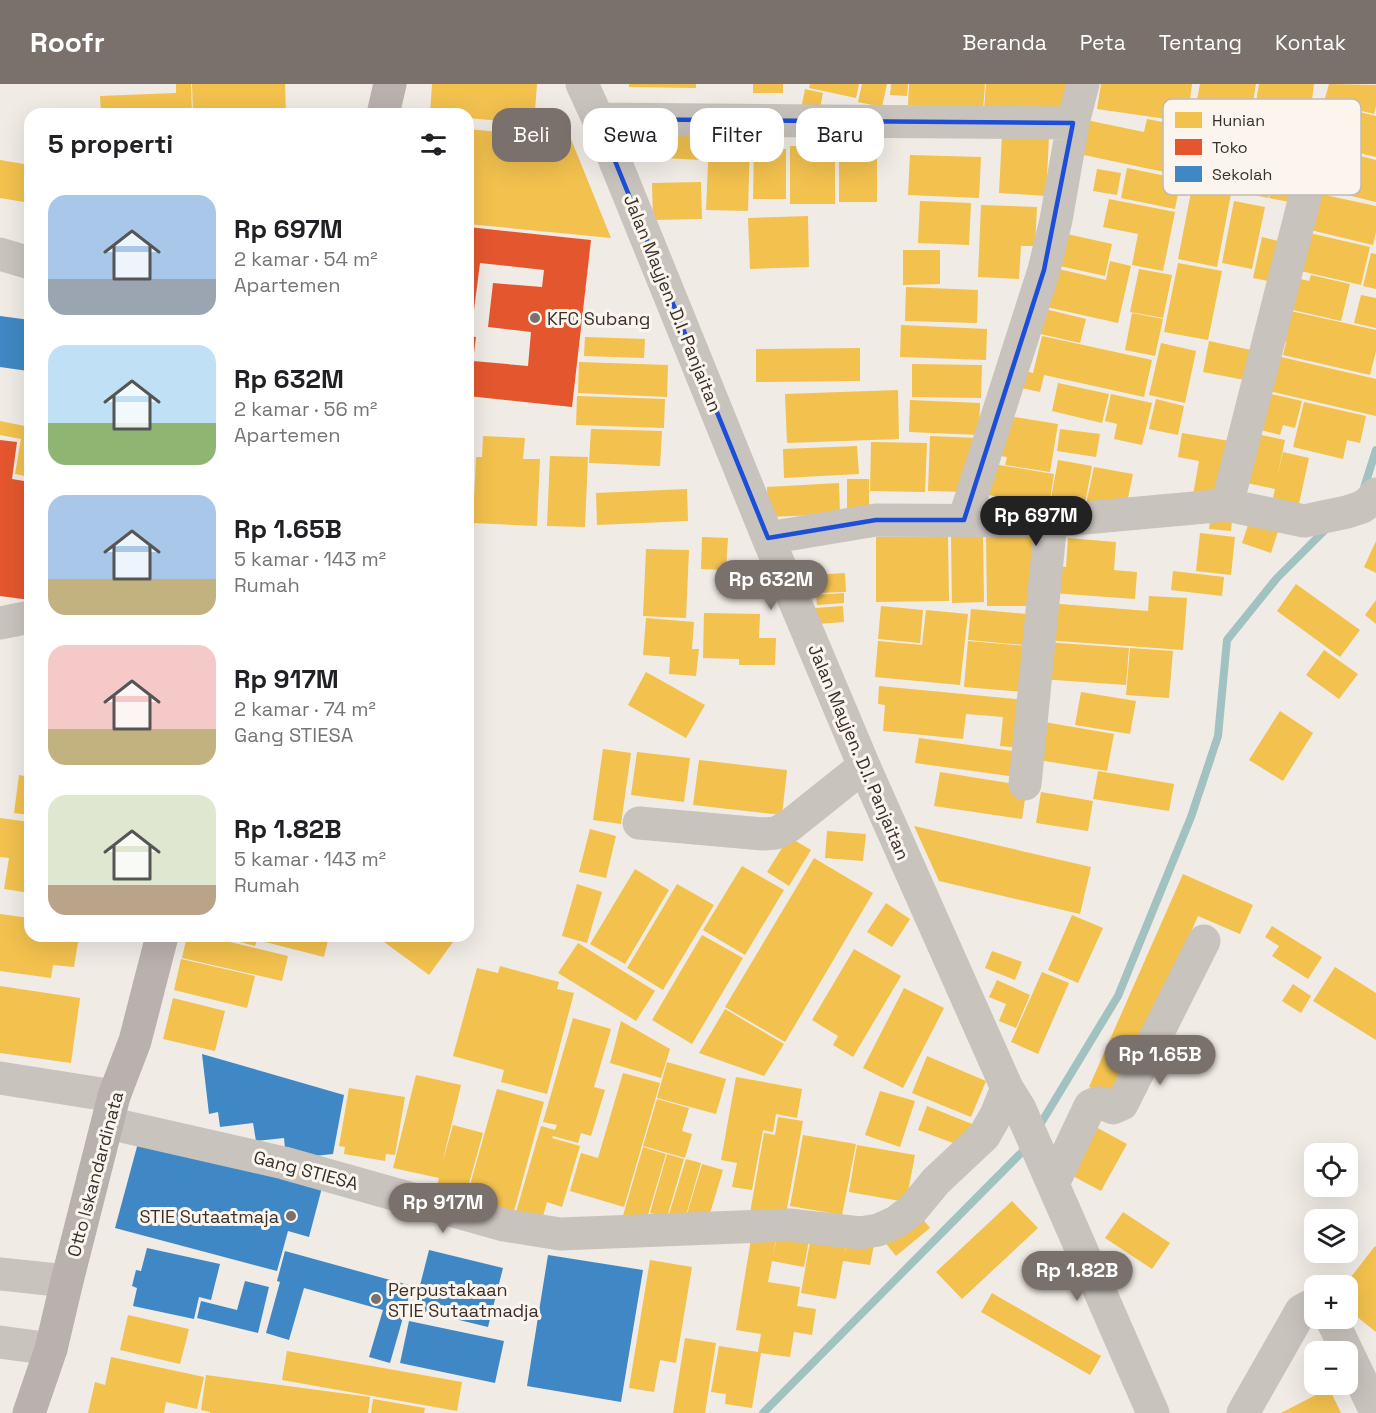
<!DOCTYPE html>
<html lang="id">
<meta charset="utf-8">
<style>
body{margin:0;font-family:"Space Grotesk",sans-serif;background:#f2f2f2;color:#202124;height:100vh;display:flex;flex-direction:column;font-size:22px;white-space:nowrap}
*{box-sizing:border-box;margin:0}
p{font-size:20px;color:#757577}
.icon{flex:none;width:33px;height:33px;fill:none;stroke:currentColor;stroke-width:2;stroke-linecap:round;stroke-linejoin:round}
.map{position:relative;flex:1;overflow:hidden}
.details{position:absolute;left:24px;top:24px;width:450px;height:834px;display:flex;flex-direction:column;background:#fff;border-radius:18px;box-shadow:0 6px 24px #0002}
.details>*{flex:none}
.hud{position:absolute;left:492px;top:24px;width:570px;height:54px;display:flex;gap:12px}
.fabs{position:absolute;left:1304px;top:1059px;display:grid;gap:12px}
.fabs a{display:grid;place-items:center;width:54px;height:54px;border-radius:12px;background:#fff;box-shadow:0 6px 24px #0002;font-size:30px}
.price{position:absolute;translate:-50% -51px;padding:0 14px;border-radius:21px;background:#7a716c;color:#fff;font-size:20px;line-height:39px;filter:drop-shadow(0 2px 3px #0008)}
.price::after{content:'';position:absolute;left:50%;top:36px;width:18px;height:14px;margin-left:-9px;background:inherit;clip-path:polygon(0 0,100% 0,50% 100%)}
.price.selected{background:#222;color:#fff}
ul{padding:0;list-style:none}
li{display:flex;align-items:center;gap:18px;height:150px;padding:0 24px}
li span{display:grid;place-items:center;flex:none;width:168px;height:120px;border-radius:18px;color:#555}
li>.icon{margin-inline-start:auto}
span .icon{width:72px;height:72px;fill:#fffc;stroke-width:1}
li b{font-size:26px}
h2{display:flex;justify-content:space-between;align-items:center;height:72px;padding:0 24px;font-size:26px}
.pill{padding:0 21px;border-radius:18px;background:#fff;box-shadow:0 6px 24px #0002;font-size:21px;line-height:54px}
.pill.selected{background:#7a716c;color:#fff}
header{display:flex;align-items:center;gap:36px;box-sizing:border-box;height:84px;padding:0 30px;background:#7a716c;color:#fff}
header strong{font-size:28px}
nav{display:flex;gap:33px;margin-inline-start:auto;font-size:21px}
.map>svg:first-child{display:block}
</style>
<header>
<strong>Roofr</strong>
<nav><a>Beranda</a><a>Peta</a><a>Tentang</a><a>Kontak</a></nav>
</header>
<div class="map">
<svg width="1376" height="1329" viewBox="0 0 1376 1329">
<rect width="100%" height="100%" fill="#f0ebe5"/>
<path fill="#f2c14e" d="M176,0H191L192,30H101L100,12L176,9Z
M192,0H285L286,30H193Z
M432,0H537L534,40L468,34V30H430Z
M629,0H696V4L629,3Z
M753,0H783V9H753Z
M810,0H859L856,14L809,4Z
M862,0H887L882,23L858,18Z
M891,0H908L907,12L890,11Z
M909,0H985L983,26L908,21Z
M986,0H1072L1063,31L984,26Z
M1101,0H1192L1187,38L1097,25Z
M1200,0H1256L1252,24L1197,16Z
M1259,0H1314L1310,32L1255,24Z
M1329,0L1376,1V22L1374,30L1324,18Z
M805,5L823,9L819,29L801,25Z
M1331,21L1376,32V73L1321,60Z
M1147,35L1184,42L1174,90L1079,70L1086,36L1144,48Z
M615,41L633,43L631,71L613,70Z
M634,44L654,45L653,74L633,73Z
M468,45L571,55L611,154L468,140Z
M661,45L705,46L703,76L660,74Z
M1002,51L1049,53L1046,112L999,109Z
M839,53H877V118H839Z
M709,57L750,58L748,127L706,126Z
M790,62H835V120H790Z
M1324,63L1376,76V118L1314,103Z
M754,65H786V115H753Z
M1210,68L1275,82L1277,75L1309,82L1300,120L1269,114L1271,101L1268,114L1203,100Z
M910,71L981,73L979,114L908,111Z
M0,76L30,81V119L0,114Z
M1127,84L1181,95L1175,125L1121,114Z
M1097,85L1121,89L1117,111L1093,107Z
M701,98L702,135L653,136L652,99Z
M1192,103L1231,110L1217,183L1178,175Z
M1311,108L1376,122V148L1373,161L1302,144Z
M1109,115L1175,128L1163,187L1132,181L1138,150L1103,143Z
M920,117L971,119L969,161L918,159Z
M1234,117L1265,123L1252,185L1222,179Z
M981,121L1037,123L1035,162H1021L1019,195L978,193Z
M808,132L809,183L750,185L748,134Z
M1301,147L1370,163L1361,201L1292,185Z
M1058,148L1112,160L1105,192L1051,180Z
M1262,153L1287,159L1278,199L1253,194Z
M903,166H940V200L903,201Z
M1371,169L1376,170V205L1363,202Z
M1110,177L1131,182L1118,239L1042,222L1050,183L1106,196Z
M1178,179L1222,187L1208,256L1164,248Z
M1139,185L1172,191L1163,234L1130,228Z
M1311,191L1350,200L1341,237L1280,223L1287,192L1309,197Z
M906,203L978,206L977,239L905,237Z
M1361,211L1376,214V244L1354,239Z
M1041,224L1086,235L1080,259L1036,249Z
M1286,226L1376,246V267L1370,291L1283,271L1286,258L1279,256Z
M1132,229L1163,235L1155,272L1125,266Z
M901,241L987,245L986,276L900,273Z
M1042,252L1152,276L1144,313L1044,291L1040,308L1017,303L1021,286L1033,289Z
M585,253L645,255L644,274L584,272Z
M1209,257L1256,267L1250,297L1203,288Z
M1161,259L1196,267L1185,319L1149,311Z
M860,264V297L756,298V265Z
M1268,270L1376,295V332L1260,305Z
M579,278L668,281L667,313L578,309Z
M912,280L982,281L981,314L912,313Z
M1058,299L1109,310L1102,339L1052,327Z
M898,306L899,355L787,359L785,310Z
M1258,307L1302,317L1295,344L1283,341L1280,351L1261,346Z
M1111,310L1152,319L1142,361L1114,355L1117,340L1105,337Z
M577,312L665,315L664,344L576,341Z
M1156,315L1184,322L1178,351L1149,345Z
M910,316L980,319L979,351L909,348Z
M1304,318L1366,332L1360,359L1347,356L1343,375L1293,363Z
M1008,332L1058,340L1050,388L1005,381L1007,373L993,371Z
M0,337L30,343V393L15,390L21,355L0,351Z
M591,345L662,347L660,382L589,379Z
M1060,345L1100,350L1096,373L1057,367Z
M1248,348L1285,356L1277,394L1283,368L1309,374L1297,429L1271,423L1275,405L1237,397Z
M1182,349L1236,358L1226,417L1193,411L1199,377L1178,373Z
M483,352L525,354L523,375H540L537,442L473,439L476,373H482Z
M930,352L978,354L966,408L928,407Z
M871,358L927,359L925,408L870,407Z
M857,362L859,390L784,394L783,365Z
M550,372L588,373L585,443L547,442Z
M1058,376L1092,382L1083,430L1049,425Z
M987,379L1054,390L1048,428L1005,420L1007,414L982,410Z
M1094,383L1133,390L1125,428L1086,420Z
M847,395H869V428L847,429Z
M839,399L840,430L768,433L767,403Z
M687,405L688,437L597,441L596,409Z
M1211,426L1233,428L1231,447L1209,445Z
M1252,429L1281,438L1271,469L1242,459Z
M1035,447L1036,522H987L986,448Z
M1200,449L1235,453L1231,491L1196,487Z
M983,451L984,518L952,519L951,452Z
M948,452L949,517L876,518V453Z
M702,453L728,454L726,486L701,485Z
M1068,454L1116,458L1114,486L1137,488L1135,515L1052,509L1054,482L1066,483Z
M1376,457V489L1364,483Z
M646,465L689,466L686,534L643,532Z
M1173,487L1224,493L1222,512L1171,506Z
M845,489L846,508L814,509L813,491Z
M1296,500L1360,546L1340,573L1277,527Z
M844,509V519L817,521L816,511Z
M1149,512L1187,514L1183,566L1045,556L1048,519L1148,527Z
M1376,516V540L1365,531Z
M843,522L844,538L817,540L815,524Z
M881,522L923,526L920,559L878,555Z
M971,525L1039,531L1036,562L968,556Z
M926,526L968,530L960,601L875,593L878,557L922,561Z
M704,529L760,530L759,554H776L775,581H739V575L703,574Z
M646,534L694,538L692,565H699L696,592L669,590L670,573L643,571Z
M968,557L1028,562L1023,608L964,603Z
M1044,558L1129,564L1126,601L1041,595Z
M1130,564L1173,567L1169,614L1126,611Z
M1324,566L1358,590L1339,615L1306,591Z
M646,588L705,621L686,654L628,621Z
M879,602L1025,616L1020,664L1000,662L1003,633L966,630L963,655L883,647L885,621L878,620Z
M1081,608L1136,617L1130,650L1075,641Z
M1280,627L1313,649L1283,697L1249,676Z
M1038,637L1114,650L1107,687L1032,675Z
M919,654L1019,668L1016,693L915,679Z
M603,665L631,669L621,740L593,736Z
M637,668L690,674L684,718L631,711Z
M699,676L787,686L782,731L693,721Z
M1098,687L1174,700L1169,727L1093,715Z
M940,688L1027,702L1022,735L934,722Z
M19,691L30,693V731L14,729Z
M1041,708L1093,717L1088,747L1036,739Z
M0,734L30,738V809L4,805L9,774L0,773Z
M914,742L1091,783L1080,830L939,797Z
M590,745L616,752L606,794L579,788Z
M827,747L866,750L863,777L825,774Z
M789,753L811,766L789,802L767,788Z
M814,774L873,809L785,958L725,923Z
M742,782L784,806L745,871L703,846Z
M635,785L669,806L625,880L590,860Z
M1183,790L1253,821L1240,850L1198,832L1117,1015L1089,1003Z
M577,800L602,808L587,859L562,852Z
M677,800L714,821L663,906L627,884Z
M886,819L910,835L892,863L867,848Z
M0,830L30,834V852H79L74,883L53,881L51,894L0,887Z
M1072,831L1103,844L1078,899L1048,886Z
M1272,842L1322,873L1308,895L1272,872L1279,862L1265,853Z
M702,851L743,874L692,960L652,936Z
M187,852H205L288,872L282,897L182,874Z
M218,852H329L324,873L257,856L255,862Z
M376,852H444L453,858L429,891Z
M578,859L655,907L636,937L558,889Z
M854,865L901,892L853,973L833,961L838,952L812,936Z
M992,867L1022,878L1015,896L985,884Z
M181,875L255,892L247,924L174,906Z
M500,882L559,898L557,905L574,909L547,1010L501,998L504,986L453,972L477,884L498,889Z
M1335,883L1376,909V956L1313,917Z
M1042,888L1069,899L1038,970L1011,958Z
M997,896L1030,911L1016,944L999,937L1006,920L989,913Z
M1293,900L1311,912L1301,929L1282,917Z
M0,902L80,914L71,979L0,969Z
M904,904L944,924L903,1004L863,984Z
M173,914L225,927L215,967L163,955Z
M725,925L784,960L764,992L699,969Z
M573,934L611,945L594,1003L605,1006L591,1052L581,1049L578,1059L553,1052L552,1054L580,1062L562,1123L547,1118L540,1143L514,1135L541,1042L555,1046L557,1041L543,1038Z
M621,937L670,965L661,994L610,979Z
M927,972L986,997L971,1033L912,1009Z
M667,978L726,995L716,1030L657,1014Z
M623,989L660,999L624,1123L570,1107L581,1069L598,1074Z
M416,991L461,1001L442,1080L453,1041L483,1049L463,1121L434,1114L439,1094L393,1084Z
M736,993L802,1005L797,1034L776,1030L773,1048L763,1046L752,1106L732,1103L737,1079L721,1076Z
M349,1004L405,1013L395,1071L386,1070L385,1077L344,1070L345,1063L339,1062Z
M497,1005L544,1018L511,1138L463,1126Z
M880,1007L915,1017L900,1063L865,1051Z
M657,1015L689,1024L682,1047L692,1050L685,1074L643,1062Z
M927,1022L972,1040L964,1063L918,1046Z
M778,1033L803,1037L785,1135L750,1129L764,1049L775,1051Z
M1094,1042L1127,1060L1101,1107L1067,1089Z
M803,1051L856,1060L842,1131L790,1122Z
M857,1061L915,1071L906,1118L849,1108Z
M643,1063L666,1070L645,1141L622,1135Z
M667,1070L684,1075L667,1133L650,1129Z
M686,1075L701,1079L685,1135L669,1130Z
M702,1080L723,1086L708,1136L687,1130Z
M1012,1117L1038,1144L962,1215L936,1188Z
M917,1128L930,1144L896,1172L883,1156Z
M1123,1128L1170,1159L1152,1185L1105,1154Z
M752,1149L776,1153L773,1173L777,1151L809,1156L804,1183L772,1177L768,1198L800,1203L797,1222L816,1225L812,1251L794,1248L790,1273L761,1269L752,1324L725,1320L726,1310L711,1308L719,1262L758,1268L761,1250L736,1246Z
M811,1152L846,1158L845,1169L848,1152L875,1156L870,1181L843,1177L836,1215L801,1209Z
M1375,1162L1376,1163V1248L1347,1225V1202H1344Z
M650,1176L692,1183L676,1279L660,1276L654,1308L629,1304Z
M992,1209L1101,1272L1090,1291L981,1228Z
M128,1231L189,1245L180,1280L120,1266Z
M685,1254L716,1259L705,1329H673Z
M287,1267L462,1298L457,1327L282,1296Z
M111,1273L204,1293L197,1325L166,1318L164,1329H88L95,1298L105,1301Z
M206,1291L370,1313L368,1329H210V1328L201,1326Z
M1329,1304L1341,1329H1281Z
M373,1315L425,1324L424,1329H371Z"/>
<path fill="#e4572e" d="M468,143L591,156L572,323L468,312V252L476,253L473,277L528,282L531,248L488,243L493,199L542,203L544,186L480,179L474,226L468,225Z
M0,356L17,358L12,395L30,398V516L0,512Z"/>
<path fill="#3f88c5" d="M0,232L30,236V275L28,287L0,283Z
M202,970L344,1011L333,1070L286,1075L284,1054L256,1057L253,1039L220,1043L218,1028L209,1030Z
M138,1059L324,1096L309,1153L288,1147L277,1187L115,1144Z
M147,1164L220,1180L211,1216L199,1213L194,1235L133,1222L137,1204L132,1202L136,1186L141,1187Z
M429,1166L503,1184L488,1243L414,1225Z
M285,1167L412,1202L390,1279L369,1273L383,1226L304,1204L289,1256L266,1249L280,1198L277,1197Z
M548,1171L643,1186L621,1318L527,1302Z
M245,1197L269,1203L258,1249L197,1234L201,1217L237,1226Z
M409,1237L504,1257L495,1299L400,1279Z"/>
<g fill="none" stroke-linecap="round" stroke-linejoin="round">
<path stroke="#a1c2c1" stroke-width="8" d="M1363,407L1376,366
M1038,1044L1118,912L1191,733L1218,652L1227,556L1277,494L1327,444
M763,1329L1025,1065L1028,1060"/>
<path stroke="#c9c3be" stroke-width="33" d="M582,0L598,35L768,454L864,682L1007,1004L1020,1025L1153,1329
M598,35L1073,39L1056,136L1044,186L964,436
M1073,39L1083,0
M0,170L30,179
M1227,421L1319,58
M768,454L876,436L1051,437L1227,421L1304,437L1347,428L1362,423L1369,418L1376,410
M0,539L30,533
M1025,700L1051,437
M639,739L763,750L776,749L789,742L864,682
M0,994L114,1012
M108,1039L284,1079L504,1141L560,1150L789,1141L860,1149L878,1146L896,1138L912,1126L936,1097L984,1052L996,1031L1007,1004
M1053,1100L1090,1022C1099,1016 1104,1020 1113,1024L1122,1020L1204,857
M0,1190L67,1197
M1331,1234L1376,1328
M0,1258L51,1265
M1243,1329L1301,1227L1310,1222H1314"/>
<path stroke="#b8b1ad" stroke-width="33" d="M383,30L390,0
M29,1329L51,1265L67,1197L114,1012L135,957L162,852"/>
</g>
<path fill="none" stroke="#1d4ed8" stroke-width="4.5" stroke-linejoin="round" d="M598,35L1073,39L1044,186L964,436H876L768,454Z"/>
<g fill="#7a716c" stroke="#fbf5ee" stroke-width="2">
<circle cx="535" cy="234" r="6"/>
<circle cx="291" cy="1132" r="6"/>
<circle cx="376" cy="1215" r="6"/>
</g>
<g text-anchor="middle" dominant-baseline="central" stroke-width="6" stroke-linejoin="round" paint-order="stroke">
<g font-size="18" fill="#3b302b" stroke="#fbf5ee">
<text transform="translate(673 219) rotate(68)">Jalan Mayjen. D.I. Panjaitan</text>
<text transform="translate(859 668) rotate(67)">Jalan Mayjen. D.I. Panjaitan</text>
<text transform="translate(306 1086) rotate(15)">Gang STIESA</text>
<text transform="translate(95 1090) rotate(-75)">Otto Iskandardinata</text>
</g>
<g font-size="18" fill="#3b302b" stroke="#fbf5ee" text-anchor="start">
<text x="547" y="234">KFC Subang</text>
<text x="279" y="1132" text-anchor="end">STIE Sutaatmaja</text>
<text x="388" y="1205">Perpustakaan<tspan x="388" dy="21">STIE Sutaatmadja</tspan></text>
</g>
</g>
<rect x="1163" y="15" width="198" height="96" rx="9" fill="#fbf5ee" stroke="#c1bab4" stroke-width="1.5"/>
<rect x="1175" y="28" width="27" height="16" fill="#f2c14e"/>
<rect x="1175" y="55" width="27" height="16" fill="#e4572e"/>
<rect x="1175" y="82" width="27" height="16" fill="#3f88c5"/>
<g font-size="16" fill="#3b302b">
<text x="1212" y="42">Hunian</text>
<text x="1212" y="69">Toko</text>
<text x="1212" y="96">Sekolah</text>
</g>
</svg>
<div class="fabs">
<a><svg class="icon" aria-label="locate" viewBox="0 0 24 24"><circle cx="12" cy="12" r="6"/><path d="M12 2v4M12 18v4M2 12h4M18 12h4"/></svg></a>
<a><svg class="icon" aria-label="layers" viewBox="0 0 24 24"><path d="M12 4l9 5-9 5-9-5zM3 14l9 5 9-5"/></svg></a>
<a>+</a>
<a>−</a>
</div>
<b class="price selected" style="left:1036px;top:463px">Rp 697M</b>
<b class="price" style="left:771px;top:527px">Rp 632M</b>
<b class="price" style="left:1160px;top:1002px">Rp 1.65B</b>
<b class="price" style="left:443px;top:1150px">Rp 917M</b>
<b class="price" style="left:1077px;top:1218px">Rp 1.82B</b>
<div class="hud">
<a class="pill selected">Beli</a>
<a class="pill">Sewa</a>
<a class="pill">Filter</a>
<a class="pill">Baru</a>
</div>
<section class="details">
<h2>5 properti<svg class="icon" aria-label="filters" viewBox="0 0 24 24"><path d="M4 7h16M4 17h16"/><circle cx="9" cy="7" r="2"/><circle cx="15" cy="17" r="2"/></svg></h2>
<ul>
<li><span style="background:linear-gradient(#a9c7e8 70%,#9aa5b1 0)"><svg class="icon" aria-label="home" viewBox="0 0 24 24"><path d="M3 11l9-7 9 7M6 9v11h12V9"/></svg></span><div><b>Rp 697M</b><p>2 kamar · 54 m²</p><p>Apartemen</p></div></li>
<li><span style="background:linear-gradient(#bfe0f5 65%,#8fb573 0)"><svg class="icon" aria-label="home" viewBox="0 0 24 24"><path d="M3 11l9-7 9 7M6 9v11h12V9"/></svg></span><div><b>Rp 632M</b><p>2 kamar · 56 m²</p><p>Apartemen</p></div></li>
<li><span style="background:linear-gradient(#a9c7e8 70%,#c2b280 0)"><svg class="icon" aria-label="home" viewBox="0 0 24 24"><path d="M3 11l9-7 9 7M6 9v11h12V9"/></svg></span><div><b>Rp 1.65B</b><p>5 kamar · 143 m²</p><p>Rumah</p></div></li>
<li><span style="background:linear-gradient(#f6c9c9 70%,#c2b280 0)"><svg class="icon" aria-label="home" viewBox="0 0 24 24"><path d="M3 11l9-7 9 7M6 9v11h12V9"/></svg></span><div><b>Rp 917M</b><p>2 kamar · 74 m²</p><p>Gang STIESA</p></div></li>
<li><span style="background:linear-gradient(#dfe7d0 75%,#b9a48a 0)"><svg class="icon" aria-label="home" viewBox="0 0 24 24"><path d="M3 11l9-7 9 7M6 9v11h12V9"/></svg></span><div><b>Rp 1.82B</b><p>5 kamar · 143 m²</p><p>Rumah</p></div></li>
</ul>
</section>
</div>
